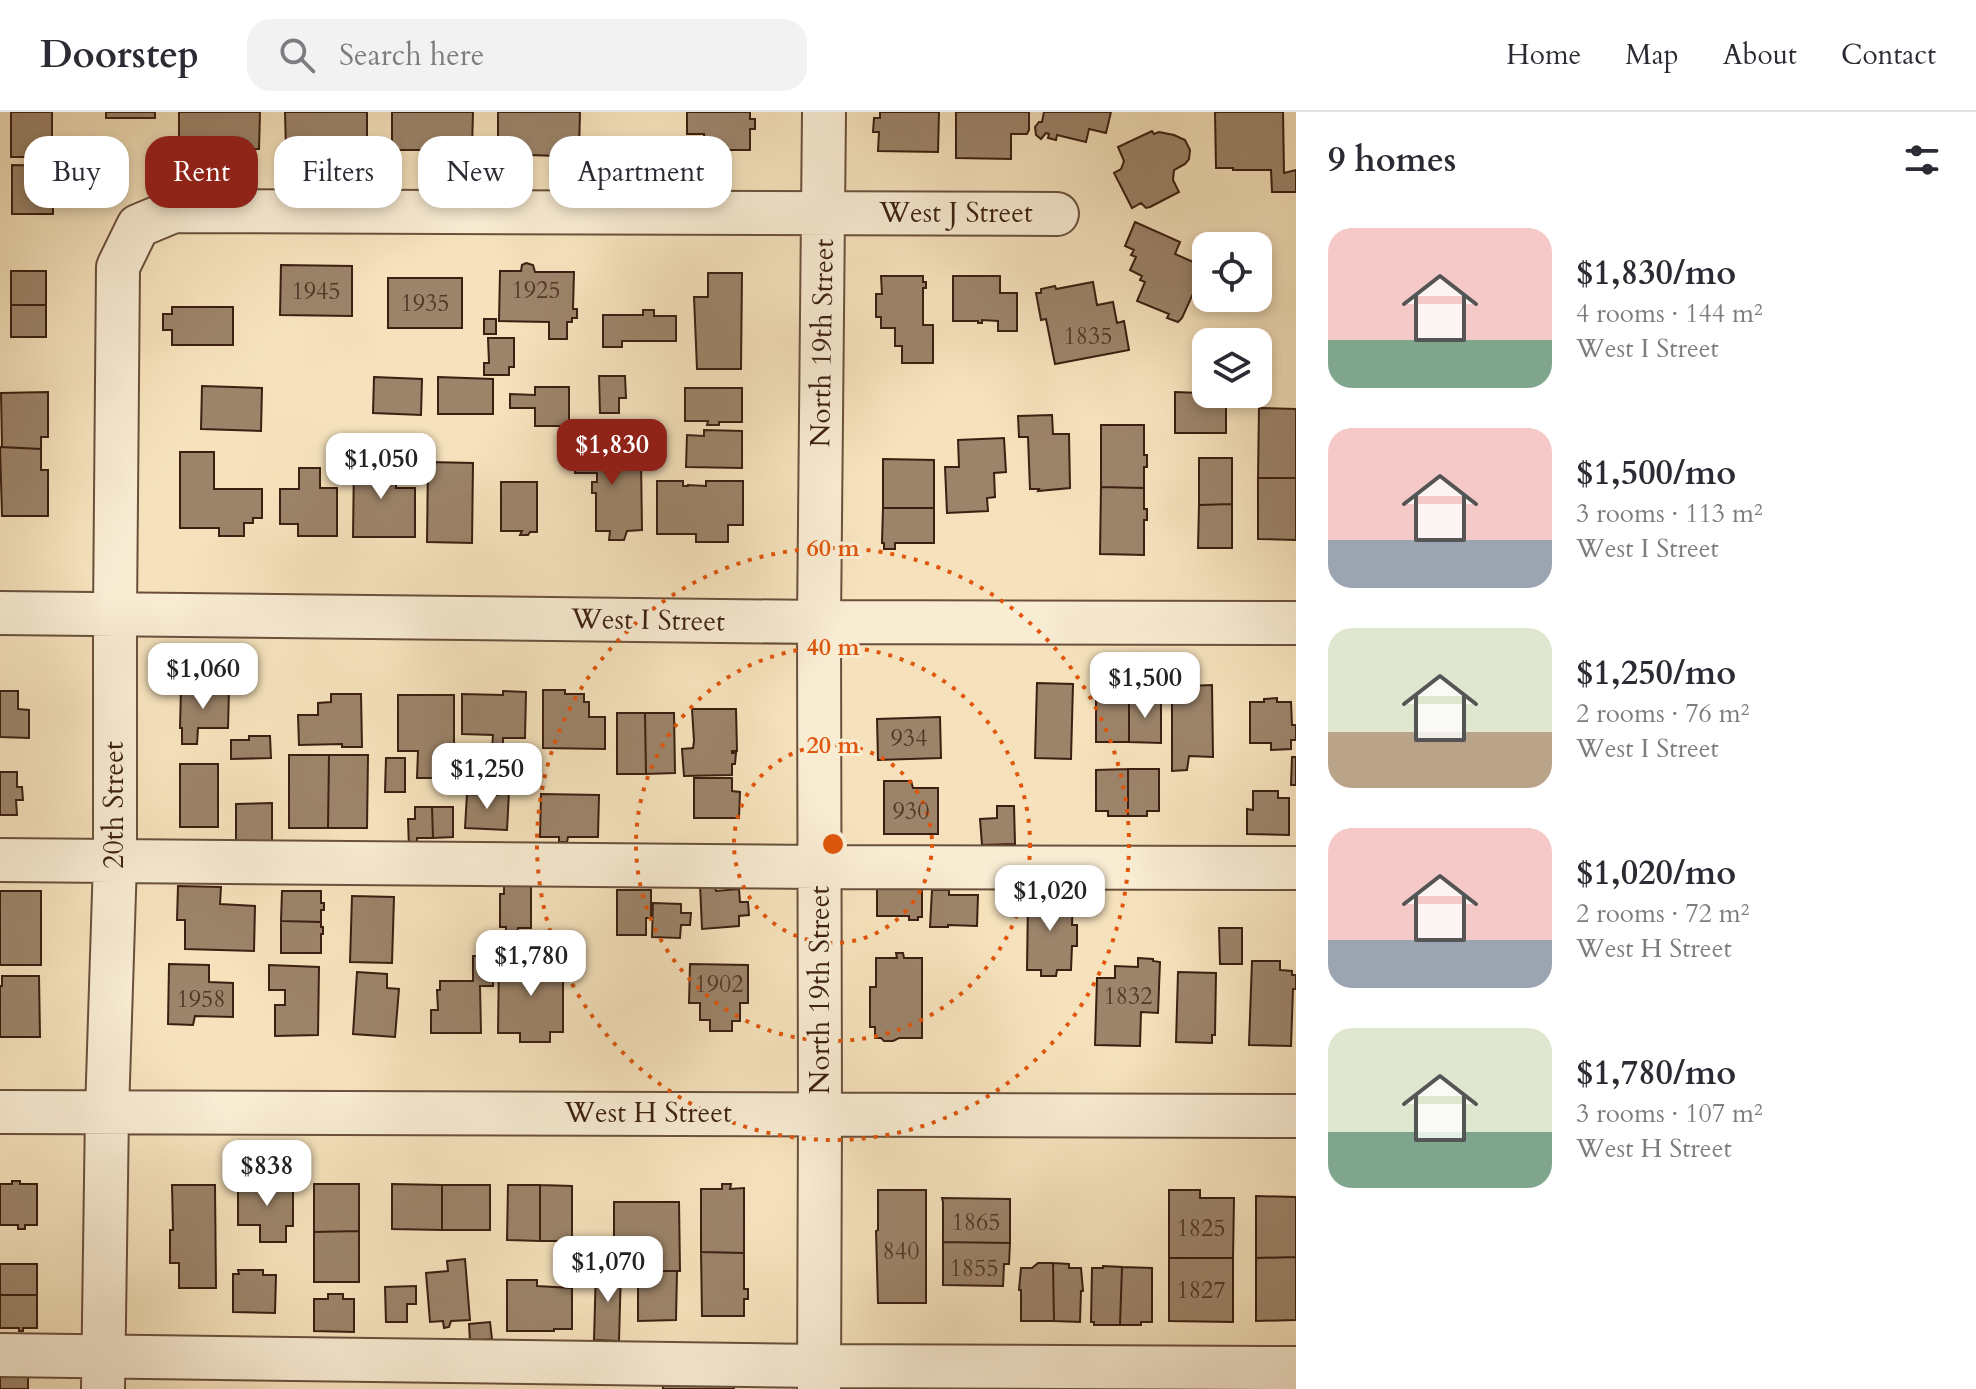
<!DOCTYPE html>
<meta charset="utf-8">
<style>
body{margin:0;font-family:Cardo,serif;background:#f2f2f3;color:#2b2b33;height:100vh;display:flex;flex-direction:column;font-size:30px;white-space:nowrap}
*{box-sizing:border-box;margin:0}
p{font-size:26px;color:#7c7c81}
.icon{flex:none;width:44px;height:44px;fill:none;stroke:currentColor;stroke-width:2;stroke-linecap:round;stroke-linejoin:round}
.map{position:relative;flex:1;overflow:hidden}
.panel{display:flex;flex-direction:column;background:#fff;width:680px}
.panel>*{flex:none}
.guide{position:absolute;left:24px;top:24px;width:760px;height:72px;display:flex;gap:16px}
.controls{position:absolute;left:1192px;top:120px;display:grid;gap:16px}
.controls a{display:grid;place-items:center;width:80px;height:80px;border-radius:16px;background:#fff;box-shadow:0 4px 12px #0003;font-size:40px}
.price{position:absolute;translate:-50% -68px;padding:0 18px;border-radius:16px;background:#fff;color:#222;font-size:26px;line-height:52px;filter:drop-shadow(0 2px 4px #0008)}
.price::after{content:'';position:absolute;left:50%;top:48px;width:24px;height:18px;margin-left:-12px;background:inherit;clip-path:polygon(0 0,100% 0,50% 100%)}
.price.active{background:#8f2418;color:#fff}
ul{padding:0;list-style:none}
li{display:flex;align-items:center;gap:24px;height:200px;padding:0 32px}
li span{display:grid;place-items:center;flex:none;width:224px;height:160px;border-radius:24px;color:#555}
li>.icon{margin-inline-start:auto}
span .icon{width:96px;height:96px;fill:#fffc;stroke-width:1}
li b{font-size:34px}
h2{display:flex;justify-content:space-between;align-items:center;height:96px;padding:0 32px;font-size:34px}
.pill{padding:0 28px;border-radius:24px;background:#fff;box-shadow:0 4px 12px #0003;font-size:28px;line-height:72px}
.pill.active{background:#8f2418;color:#fff}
header{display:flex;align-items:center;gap:48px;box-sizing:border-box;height:112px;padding:0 40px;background:#fff;border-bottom:2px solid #e1e1e2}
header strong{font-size:38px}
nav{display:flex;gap:44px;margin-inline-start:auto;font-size:28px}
.search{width:560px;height:72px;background:#f2f2f3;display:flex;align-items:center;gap:20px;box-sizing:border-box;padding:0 28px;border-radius:24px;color:#7c7c81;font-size:30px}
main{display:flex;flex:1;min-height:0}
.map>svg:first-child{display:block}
</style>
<header>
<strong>Doorstep</strong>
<div class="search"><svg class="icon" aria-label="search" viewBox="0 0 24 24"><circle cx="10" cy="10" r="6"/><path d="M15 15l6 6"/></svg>Search here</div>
<nav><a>Home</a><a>Map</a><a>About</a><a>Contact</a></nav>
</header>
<main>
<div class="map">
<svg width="1296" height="1277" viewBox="0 0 1296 1277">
<rect width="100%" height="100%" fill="#f5e2bc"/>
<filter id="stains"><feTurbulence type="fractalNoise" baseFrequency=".0025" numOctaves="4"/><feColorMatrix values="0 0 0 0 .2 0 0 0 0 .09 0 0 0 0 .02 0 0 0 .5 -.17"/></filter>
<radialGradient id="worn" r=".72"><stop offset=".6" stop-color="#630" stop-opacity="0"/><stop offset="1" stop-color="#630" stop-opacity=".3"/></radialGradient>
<path fill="#9c846a" stroke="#3c1f11" stroke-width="2" d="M11,0H52V45H11Z
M106,0H155V6H106Z
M179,0H260L259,37L179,36Z
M285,0H367V37L286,38Z
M392,0H473L472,38H392Z
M498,0H580L579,38H558V44L529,43V39L498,38Z
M687,0H750V7H755V17H750V38H708V31H704V22H687Z
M880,0H939L938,40L878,39L879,20H873L874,6H880Z
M956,0H1029V18L1027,22H1011V47L956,46Z
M1044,0H1111L1106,21L1089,17L1086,30L1057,23L1056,28L1048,26L1049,22L1046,21L1041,27L1036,23L1035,15L1039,10H1042Z
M1215,0H1283L1284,61L1296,58V80H1272L1271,58H1233V56H1216Z
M1152,19L1154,22L1159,20L1174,23L1185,28L1190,38L1189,47L1185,52L1174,58L1173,68L1179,80L1150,95L1146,96L1141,91L1132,96L1114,61L1121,57L1124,49L1118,35Z
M12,53L53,54V102H12Z
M1135,110L1180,130L1175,142L1200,153V166L1182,206L1178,210L1167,206L1169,202L1137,189L1145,170L1140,168L1142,164L1130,158L1136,145L1131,143L1134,138L1125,134Z
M526,151L533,153L535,160H574L573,197H577V206H572V210H567V227H549V210L499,209L500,159H521L522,153Z
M281,153L352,154V204L280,203Z
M11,159H46V193H11Z
M708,161H742L741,257H697L694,185H708Z
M881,164H923V170H926V176H923V213H933V251H902V234H895V216H881V205H876V182H882Z
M953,164H1000V181H1017V219H998V209L982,208V211H978V209H953Z
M388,166H462V216H388Z
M1093,170L1097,193L1113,190L1117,211L1124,209L1129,238L1055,252L1046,207L1041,208L1036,181H1041V177L1055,174L1056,177Z
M11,193H46V225H11Z
M172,195H233V233H172V218H163V202H172Z
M643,198H654V204H676V229H622V235H603V203H643Z
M484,207H496V222H484Z
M488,226H514V255H509V263H484V251H489Z
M599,264H625L626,286H619V301H600Z
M374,265L422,267L421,303L373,301Z
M438,265L493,267V302H438Z
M202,274L262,276L261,319L201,317Z
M535,275H569V314H535V296H510V282L535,283Z
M685,276H742V310H719V313H707L708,309H685Z
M48,280V325H41V337L2,335L1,281Z
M1175,280L1226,282V321H1175Z
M1259,296L1296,297V366H1258Z
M1052,303L1053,322H1069L1070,376L1038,379L1039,377H1030L1028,325H1019L1018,304Z
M1101,313H1144V343H1147V355H1144V376L1101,375Z
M704,318L742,319V356L686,355L687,323L704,324Z
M575,325H608V359H616V348H641L642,418L627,419L624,428H609L610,419H596V381H592V370H597V361H575Z
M1004,326L1006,360L994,361L995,385L987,386L988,399L947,401L945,355H959L958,328Z
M0,335L41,337V358H48V404H2Z
M180,340H214V377H262V406H253V411H244V424H219V416H180Z
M1199,346H1232V392L1199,393Z
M354,347H396V376H415V425H353Z
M883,347L934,348V396H883Z
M428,350L473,351L472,431L427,430Z
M299,356H320V376H337V424H298V412H280V377H299Z
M1258,366H1296V428L1258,427Z
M657,369H683V374H688V373L706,374V369H743V413H728V430H696V422H657Z
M501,370H537V420H530L528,423H520L522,419H501Z
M1101,375L1144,376V397H1147V408H1144V443L1100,442Z
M1232,392V436H1198L1199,393Z
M883,396H934V431H895V437H884V431H882Z
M201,571L214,572V576L229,577L228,616H198L197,632H182V616H180L181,576H201Z
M1037,571L1073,572L1071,647L1035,646Z
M1212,573L1213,645L1189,644L1187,658L1172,659V582H1191L1189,574Z
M543,578H565V582H584V590H589V605H605V637L543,636Z
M0,579H18V597L29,598V626L0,625Z
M503,579L526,580L525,626H503V638H492L493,623L462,622V582L503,583Z
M331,582H361L362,635H342V632L299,633L298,603H318V591L331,590Z
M398,583H454V639H446V666H417L418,639H398Z
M1096,586H1129V630H1096Z
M1129,586L1161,587V631L1129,630Z
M1277,586V590H1291L1292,613H1296V628H1291V637L1271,638V631H1250V590H1264V587Z
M692,597H736L737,639H732V641H736L735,652H732V663L684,664L682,637L693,636L694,629Z
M617,601H645L646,662H617Z
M645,601H674L675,661L646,662Z
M940,605L941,646L878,648L877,607Z
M249,624H270L271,646L231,647V628H249Z
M289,643H329L328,716H289Z
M329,643H368L367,716H328Z
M1292,645H1296V673H1291Z
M386,646H405V680H385Z
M180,652H218V715H180Z
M1128,657V704H1108V699H1096V658Z
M1128,657H1159V699H1147V704H1128Z
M0,660H17V675H22L23,688H16L17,703H0Z
M694,666H732V679L740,680L739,706H694Z
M884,669H911L913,676H938V722H884Z
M1253,679H1278V686H1289V723L1247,722V697L1253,698Z
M498,680H509L507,718L465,716L467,682L498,683Z
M541,682L599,683L598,725H568L567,730H559V725H540Z
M272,691V735H236V692Z
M997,694H1014L1015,732L982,733L980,707L997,706Z
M415,695H432L433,726H417V736H409L408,707H415Z
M432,695H453V725L433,726Z
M714,771L716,779L739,777L740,790H748L749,803L739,804V814L702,817L700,772Z
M877,772L922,773V805H918V808H909V804H877Z
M504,773H531V816H518L516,825H506V815H500V782H504Z
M178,774L221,775L220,792L255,794L254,839L185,837V808H177Z
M1043,777H1060V786H1073L1072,813H1077V834H1072L1071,858H1057L1056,864H1041V858H1027L1028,785H1043Z
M617,778H651V806H646V823H617Z
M932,778H949V783H978L977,814L948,813V815H930Z
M0,779H41V853H0Z
M282,779H321V791H324V798H321V810L281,809Z
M352,784L394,785L392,851L350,850Z
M653,791L681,792V801H691L690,813H681L680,826L652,825Z
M281,809L321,810V815H323V822H321V841H281Z
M1219,816H1242V852H1220Z
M896,841H903L904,846H922V926H899L893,929H884L881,926H875V915H870V875H876V846H897Z
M473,844H493V874H480L481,921H431V898H438L437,878H440V869H473Z
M1138,846L1153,847V849L1160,850L1158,901L1141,900L1140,934L1095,933L1097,866H1115V854L1138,855Z
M499,848H565V869H563V920H550V930H520V921H498Z
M1252,849H1280V858L1292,859V863H1296V877H1293L1291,934L1249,933Z
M169,852L209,853V870L233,871V905L195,904L193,913L168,912Z
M690,852L748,853V891H740V909H732V919H710V908H700V891H689Z
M269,853L319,855L318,923L275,924V893H285V878H269Z
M357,860L387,862V876L399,877L395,925L353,922Z
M1178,860L1216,861L1215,923H1212V931L1176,930Z
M2,864H39L40,925H0V874H2Z
M12,1069H20V1072H37V1113H25V1117H18V1113H0V1072H12Z
M238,1069H293V1114H286V1130H260V1113H238Z
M314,1072H359V1119L314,1120Z
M392,1072L442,1073V1118L392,1117Z
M722,1072H731L730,1077L744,1076V1141L701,1140V1077H722Z
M172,1073H215L216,1176H179V1151H170V1118H173Z
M442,1073H490V1118H442Z
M508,1073H540V1129L507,1128Z
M540,1073L572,1074V1129H540Z
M878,1078H926V1191H878L876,1119L878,1118Z
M1169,1078H1200V1086H1234L1233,1146H1169Z
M1256,1084L1296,1085V1145L1256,1146Z
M942,1086L1010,1087V1131L943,1130V1090Z
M614,1090H679L680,1159H630V1144H614Z
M359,1119V1170H314V1120Z
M943,1130L1010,1131L1009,1152H1004L1003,1174L943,1173Z
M701,1140L744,1141V1177H748V1187H744V1204H702Z
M1296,1145V1208L1256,1209V1146Z
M1169,1146H1233V1210L1169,1209Z
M465,1147L470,1208L451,1209L449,1215L444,1216L443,1209L430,1210L426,1161L448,1159L447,1149Z
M1038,1151H1053L1054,1209H1021V1178H1019L1021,1156H1032Z
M1053,1151L1069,1152V1156H1081L1083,1179H1081L1080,1210L1054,1209Z
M0,1152H37V1183H0Z
M1103,1154L1122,1155L1120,1213H1094V1210H1091L1092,1156H1103Z
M1122,1155L1152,1156V1210H1141V1213H1120Z
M596,1156L621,1157L619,1229L594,1228Z
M238,1158H263V1163H276L275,1201L233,1200V1162H239Z
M638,1159H677L676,1208L638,1209Z
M507,1168H537V1174L572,1176V1217H554V1219H507Z
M416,1174V1192H407V1210H386L385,1175Z
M328,1182H343V1187H354V1220L314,1219V1187H328Z
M0,1183H37V1216H23V1219H19V1216H0Z
M490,1210L492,1227L470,1229L469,1212Z
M0,1260H28V1277H0Z
M733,1265L734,1277H663L662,1267Z"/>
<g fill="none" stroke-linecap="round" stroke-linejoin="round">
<defs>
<path id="minor" d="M0,501L819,510L1296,511
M0,748L820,755L1296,756
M0,1000L1296,1004
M0,1243L819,1254L1296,1256
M103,1277L107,1000L115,749V502L118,155L138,114L174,99L1057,102
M819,1277L820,1002L819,510L824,0"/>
</defs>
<use href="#minor" stroke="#6a503c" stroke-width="46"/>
<use href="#minor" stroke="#f8ecd3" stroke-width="42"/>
</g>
<g fill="none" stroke="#df560c" stroke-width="4" stroke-dasharray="4 8">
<circle cx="833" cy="732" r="99"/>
<circle cx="833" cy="732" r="197"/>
<circle cx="833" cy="732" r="296"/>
</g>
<g text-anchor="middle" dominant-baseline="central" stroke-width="6" stroke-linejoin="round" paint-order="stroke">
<g font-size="24" fill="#543827">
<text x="536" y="178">1925</text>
<text x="316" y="179">1945</text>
<text x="425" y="191">1935</text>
<text x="1088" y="224">1835</text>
<text x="909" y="626">934</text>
<text x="911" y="699">930</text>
<text x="719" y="872">1902</text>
<text x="1128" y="884">1832</text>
<text x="201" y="887">1958</text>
<text x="976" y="1110">1865</text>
<text x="1201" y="1116">1825</text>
<text x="901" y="1139">840</text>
<text x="974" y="1156">1855</text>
<text x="1201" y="1178">1827</text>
</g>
<g font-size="28" fill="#3c1f11" stroke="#f8ecd3">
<text x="956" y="101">West J Street</text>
<text transform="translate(822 231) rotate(-89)">North 19th Street</text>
<text transform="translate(648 508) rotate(1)">West I Street</text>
<text transform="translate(114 693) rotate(-90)">20th Street</text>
<text transform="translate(820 878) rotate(-90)">North 19th Street</text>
<text x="648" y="1001">West H Street</text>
</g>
</g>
<circle cx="833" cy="732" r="12" fill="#df560c" stroke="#f8ecd3" stroke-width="4"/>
<g font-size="24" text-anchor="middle" font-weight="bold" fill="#df560c" stroke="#f8ecd3" stroke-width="6" stroke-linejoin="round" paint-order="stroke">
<text x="833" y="444">60 m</text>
<text x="833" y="543">40 m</text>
<text x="833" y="641">20 m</text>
</g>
<rect width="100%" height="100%" filter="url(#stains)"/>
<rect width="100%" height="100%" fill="url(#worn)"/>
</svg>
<div class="controls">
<a><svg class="icon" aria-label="locate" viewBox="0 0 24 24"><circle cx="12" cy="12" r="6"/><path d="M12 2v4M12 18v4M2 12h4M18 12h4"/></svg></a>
<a><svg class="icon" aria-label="layers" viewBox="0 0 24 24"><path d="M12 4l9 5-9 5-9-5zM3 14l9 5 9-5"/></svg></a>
</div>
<b class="price active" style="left:612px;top:375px">$1,830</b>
<b class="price" style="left:381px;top:389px">$1,050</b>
<b class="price" style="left:203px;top:599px">$1,060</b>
<b class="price" style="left:1145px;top:608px">$1,500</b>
<b class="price" style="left:487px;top:699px">$1,250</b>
<b class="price" style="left:1050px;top:821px">$1,020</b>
<b class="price" style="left:531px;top:886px">$1,780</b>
<b class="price" style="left:267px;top:1096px">$838</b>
<b class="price" style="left:608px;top:1192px">$1,070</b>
<div class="guide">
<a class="pill">Buy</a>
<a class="pill active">Rent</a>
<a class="pill">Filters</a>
<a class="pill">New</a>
<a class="pill">Apartment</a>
</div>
</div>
<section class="panel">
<h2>9 homes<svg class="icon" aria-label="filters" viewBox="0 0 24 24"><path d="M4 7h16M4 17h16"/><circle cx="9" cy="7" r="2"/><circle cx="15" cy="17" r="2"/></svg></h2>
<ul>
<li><span style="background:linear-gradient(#f6c9c9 70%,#7fa58c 0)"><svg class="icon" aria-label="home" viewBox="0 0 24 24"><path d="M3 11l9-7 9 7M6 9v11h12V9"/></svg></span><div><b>$1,830/mo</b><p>4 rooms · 144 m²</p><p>West I Street</p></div></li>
<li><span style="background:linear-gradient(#f6c9c9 70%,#9aa5b1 0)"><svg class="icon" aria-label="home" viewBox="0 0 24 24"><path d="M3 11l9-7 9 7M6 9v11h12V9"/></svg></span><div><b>$1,500/mo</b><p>3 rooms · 113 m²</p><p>West I Street</p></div></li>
<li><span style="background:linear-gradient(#dfe7d0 65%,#b9a48a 0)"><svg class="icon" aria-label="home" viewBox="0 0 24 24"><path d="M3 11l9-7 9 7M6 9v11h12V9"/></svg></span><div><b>$1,250/mo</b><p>2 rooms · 76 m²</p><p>West I Street</p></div></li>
<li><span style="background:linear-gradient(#f6c9c9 70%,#9aa5b1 0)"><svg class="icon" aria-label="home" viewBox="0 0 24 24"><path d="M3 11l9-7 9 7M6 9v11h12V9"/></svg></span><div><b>$1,020/mo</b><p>2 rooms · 72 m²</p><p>West H Street</p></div></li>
<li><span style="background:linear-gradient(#dfe7d0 65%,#7fa58c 0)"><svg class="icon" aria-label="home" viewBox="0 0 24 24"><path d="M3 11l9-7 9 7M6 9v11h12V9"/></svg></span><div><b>$1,780/mo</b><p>3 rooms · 107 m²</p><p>West H Street</p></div></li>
</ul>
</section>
</main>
